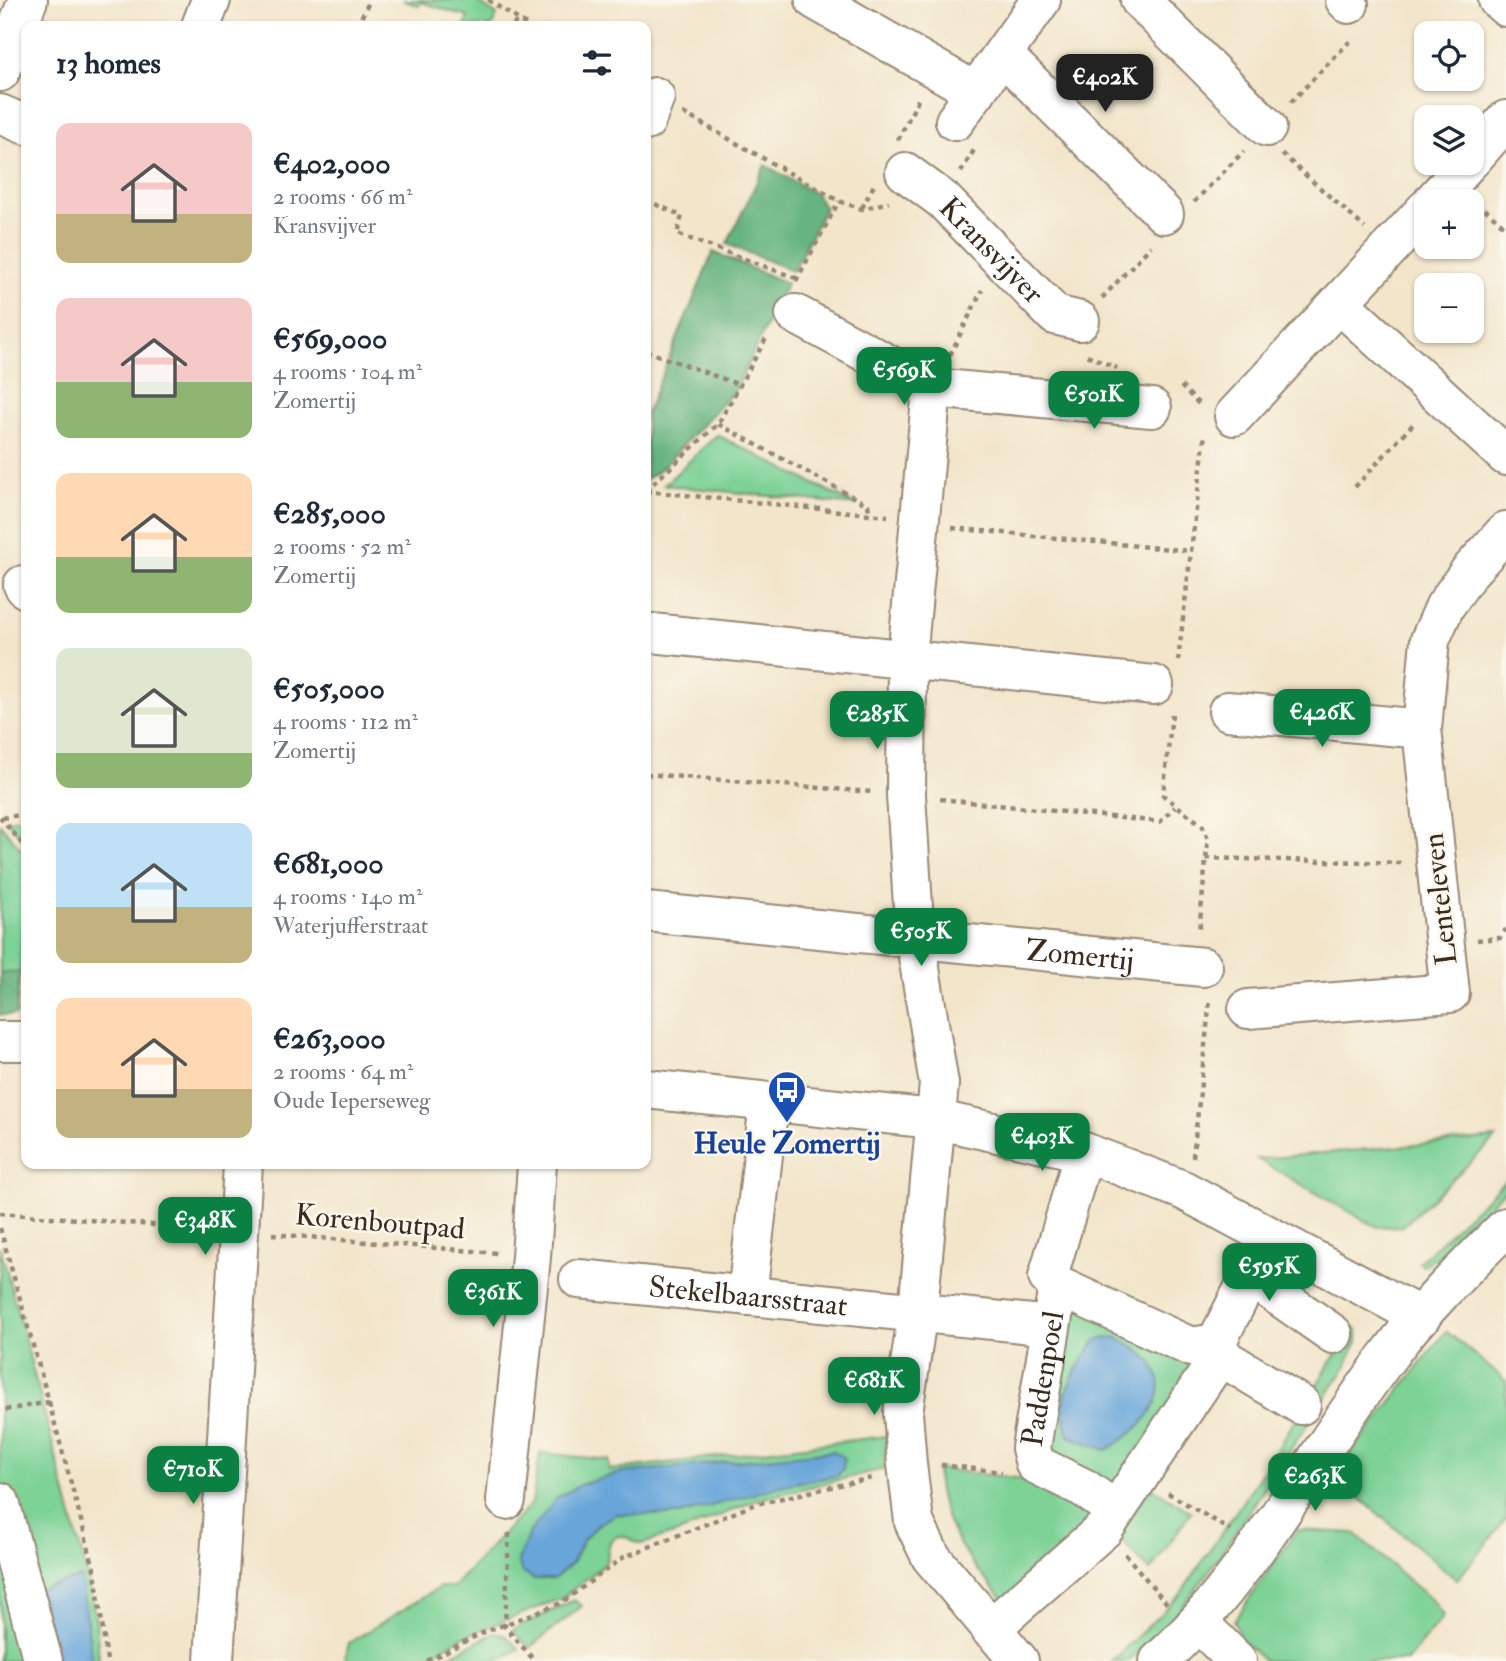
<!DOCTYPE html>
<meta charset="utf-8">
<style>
body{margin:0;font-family:"IM FELL Double Pica",serif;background:#f6f6f7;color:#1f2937;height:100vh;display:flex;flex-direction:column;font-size:26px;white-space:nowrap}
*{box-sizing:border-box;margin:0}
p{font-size:23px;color:#747a83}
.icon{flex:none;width:38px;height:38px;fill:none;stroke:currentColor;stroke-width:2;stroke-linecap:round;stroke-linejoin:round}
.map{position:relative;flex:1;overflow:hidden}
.drawer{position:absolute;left:21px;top:21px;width:630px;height:1148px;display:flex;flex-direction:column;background:#fff;border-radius:14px;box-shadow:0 2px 5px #0004}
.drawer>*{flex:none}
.tools{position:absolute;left:1414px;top:21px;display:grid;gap:14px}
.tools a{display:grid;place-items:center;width:70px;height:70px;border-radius:14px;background:#fff;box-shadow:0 2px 5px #0004;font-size:35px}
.price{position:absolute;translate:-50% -60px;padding:0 16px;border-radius:14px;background:#0b8043;color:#fff;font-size:23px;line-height:46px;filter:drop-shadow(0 2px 4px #0008)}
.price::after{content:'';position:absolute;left:50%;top:42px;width:21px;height:16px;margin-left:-10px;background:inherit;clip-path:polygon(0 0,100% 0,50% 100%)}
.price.current{background:#222;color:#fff}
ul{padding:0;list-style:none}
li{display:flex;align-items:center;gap:21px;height:175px;padding:0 35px}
li span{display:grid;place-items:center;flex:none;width:196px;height:140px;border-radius:14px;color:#555}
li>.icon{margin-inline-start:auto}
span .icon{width:84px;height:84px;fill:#fffc;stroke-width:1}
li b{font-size:30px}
h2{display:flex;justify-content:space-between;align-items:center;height:84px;padding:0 35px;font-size:30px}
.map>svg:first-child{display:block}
</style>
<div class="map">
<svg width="1506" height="1661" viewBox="0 0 1506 1661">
<rect width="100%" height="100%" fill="#fbf7ec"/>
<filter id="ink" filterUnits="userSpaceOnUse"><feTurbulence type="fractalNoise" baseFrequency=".0143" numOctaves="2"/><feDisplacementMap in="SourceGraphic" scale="14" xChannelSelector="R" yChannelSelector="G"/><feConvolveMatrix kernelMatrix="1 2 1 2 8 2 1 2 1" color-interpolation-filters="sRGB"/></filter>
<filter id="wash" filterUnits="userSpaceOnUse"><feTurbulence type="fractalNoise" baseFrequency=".00686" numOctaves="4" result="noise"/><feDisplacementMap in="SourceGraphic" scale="28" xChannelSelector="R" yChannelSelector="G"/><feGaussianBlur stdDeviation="1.57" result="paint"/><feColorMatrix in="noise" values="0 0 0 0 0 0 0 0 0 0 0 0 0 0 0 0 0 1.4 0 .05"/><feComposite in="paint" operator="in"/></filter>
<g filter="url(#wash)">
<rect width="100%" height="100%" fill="#f2e5ca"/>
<path fill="#7dd296" stroke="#5c7e5a" stroke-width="2" d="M403,0H475L497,15L492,26H468L465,25L468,17L421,2L419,6Z
M717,435L856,505L664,485Z
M26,817V843L6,820Z
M0,824L26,855V904L20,972L0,973Z
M1496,1138L1403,1226L1378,1227L1365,1221L1257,1159Z
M1506,1180V1189L1438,1257L1423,1266L1419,1262Z
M0,1246L86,1570L96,1621L99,1661H0Z
M1063,1294L1204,1359L1119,1492L1040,1448Z
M1345,1321L1357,1330V1341L1347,1365L1206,1576L1173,1618L1128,1661H1112L1179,1596L1270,1461L1348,1334Z
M1446,1331L1506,1381V1519L1457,1580L1350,1490L1344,1462Z
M887,1436L884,1469L756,1500L689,1529L642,1544C634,1543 628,1535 620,1536C604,1537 611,1556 604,1565L562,1598L463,1637L419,1661H345L349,1643L440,1587H453L532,1503L540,1453L609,1460V1470Z
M937,1469L1033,1480L1068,1494L1095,1524L1006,1602C970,1564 938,1525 937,1469Z
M1143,1482L1191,1512L1150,1571L1112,1531Z
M1297,1530L1354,1533L1434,1602L1443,1616L1407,1661H1264L1241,1640L1234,1621Z
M574,1600L582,1606L529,1648L512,1630Z
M494,1633L506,1636L519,1649L498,1661H439Z"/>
<path fill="#66b47f" stroke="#506f4e" stroke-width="2" d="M765,165L816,194L825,208L793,271L727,244Z
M713,252L787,283L736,389L662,468L646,479V414Z
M20,972L16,1015H0V973Z"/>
<path fill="#68a5d9" stroke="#52687c" stroke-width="2" d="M1115,1337C1187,1368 1163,1419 1106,1450L1070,1437C1051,1401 1076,1370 1096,1340Z
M834,1451L844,1458L843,1469L837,1476L788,1484L679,1515L616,1514L599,1524L583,1540L572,1563L554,1579H534L522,1572L518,1561L529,1533L557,1498L580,1485L620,1473Z
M81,1577L92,1661H59L38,1590Z"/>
</g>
<g filter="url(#ink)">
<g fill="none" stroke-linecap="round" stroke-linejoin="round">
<defs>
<g id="minor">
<path d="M815,0L976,92"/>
<path d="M1140,0L1267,127"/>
<path d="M1345,0L1349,4"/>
<path d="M1498,0L1506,7"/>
<path d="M201,26L211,0"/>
<path d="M1004,56L1164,214"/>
<path d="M0,72L28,0"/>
<path d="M0,114L26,125"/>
<path d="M646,121L655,97"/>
<path d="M955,121L1041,0"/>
<path d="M1472,159L1506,120"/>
<path id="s1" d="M905,172L943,200L1055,315L1080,321"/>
<path d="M1433,201L1468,163"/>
<path d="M1339,303L1506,456"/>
<path d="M795,314L932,388L1152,408"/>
<path d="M932,388L907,659L906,795L915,938L939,1084L918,1310L903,1413L907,1464L914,1522L931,1557L1019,1661"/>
<path d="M1234,416L1426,209"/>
<path d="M23,585L26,589"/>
<path d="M652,633L1154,685"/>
<path d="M1228,711L1422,729"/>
<path id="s2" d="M646,912L1203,967"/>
<path d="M1248,1009L1450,993L1422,729L1430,640L1445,606L1469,572L1506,531"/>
<path d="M0,1041H26"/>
<path d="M646,1089L934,1119L1084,1152L1183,1190L1421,1317"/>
<path d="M1270,1237L1216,1343L1225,1359L1301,1405"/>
<path d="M1250,1276L1333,1334"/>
<path id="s3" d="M579,1279L1032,1324"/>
<path d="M1058,1286L1048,1277L1084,1152"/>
<path d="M747,1296L769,1102"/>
<path d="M506,1500L531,1257L537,1164"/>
<path d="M0,1502L43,1661"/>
<path d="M1199,1623L1237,1661"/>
<path id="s4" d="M990,1629L1104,1529L1116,1511L1084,1488L1035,1464L1031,1448L1058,1286L1191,1347L1216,1343L1210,1371L1116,1511"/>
<path d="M214,1661L243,1164"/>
<path d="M1159,1661C1252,1576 1310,1460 1385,1360C1420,1312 1464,1268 1506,1227"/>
</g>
</defs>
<use href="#minor" stroke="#968874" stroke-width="42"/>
<path stroke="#968874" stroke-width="4.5" stroke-dasharray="5 5" stroke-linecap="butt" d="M488,0L528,26
M357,26L370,0
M514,26L516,20
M1291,102L1353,38
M683,113L839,201L862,209L889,202
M898,140L919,98
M1282,154L1365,228
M961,172L974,150
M646,200L682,216L677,234L796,278
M1194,202L1244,151
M1477,202L1506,228
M862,208L874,185
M796,281L839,201
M1102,298L1151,246
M646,351L740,385
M950,355L982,290
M1087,355L1117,368
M1181,386L1202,407
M718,424L868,505L870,514
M1355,487L1416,421
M646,490L718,424L768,335
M646,491L888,516
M952,528L1191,551
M646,580L648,600
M1178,661L1205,434
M1172,714L1163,795L1203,826L1208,839L1199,932
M646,774L872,792
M940,799L1160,822L1175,807
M0,817L26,848
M2,818L26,814
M1206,858L1401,863
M1477,940L1500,938L1506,929
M22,1009L26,957
M1193,1157L1210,999
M0,1213L204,1229
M0,1228L49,1402L0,1411
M272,1234L497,1253
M49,1402L95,1572L107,1661
M941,1465L1002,1472
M1168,1493L1230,1530
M509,1533L505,1627L535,1661
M1125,1554L1169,1606
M427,1661L480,1634L561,1603L624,1557L756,1504L876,1477"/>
<use href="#minor" stroke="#fff" stroke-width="38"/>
</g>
</g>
<defs>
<symbol id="bus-pin" viewBox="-11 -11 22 30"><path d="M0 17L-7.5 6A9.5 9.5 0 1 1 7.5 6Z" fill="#1a4fb4" stroke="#fbf7ec"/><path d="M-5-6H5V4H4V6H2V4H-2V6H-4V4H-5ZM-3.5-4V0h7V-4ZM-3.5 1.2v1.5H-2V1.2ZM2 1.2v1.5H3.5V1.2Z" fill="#fff"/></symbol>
</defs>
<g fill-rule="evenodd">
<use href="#bus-pin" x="765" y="1068" width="44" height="60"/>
</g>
<g text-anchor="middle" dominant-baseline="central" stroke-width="5" stroke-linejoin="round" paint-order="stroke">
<g font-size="30" fill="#3b2a1e" stroke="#fbf7ec">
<text stroke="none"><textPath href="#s1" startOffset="117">Kransvijver</textPath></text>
<text transform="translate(1440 899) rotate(-96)">Lenteleven</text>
<text stroke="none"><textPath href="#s2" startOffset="436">Zomertij</textPath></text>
<text transform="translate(380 1222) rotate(5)">Korenboutpad</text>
<text stroke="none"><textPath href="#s3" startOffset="170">Stekelbaarsstraat</textPath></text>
<text stroke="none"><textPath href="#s4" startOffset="354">Paddenpoel</textPath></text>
</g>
<g font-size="30" font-weight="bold" fill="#164399" stroke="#fbf7ec">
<text x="787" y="1143">Heule Zomertij</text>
</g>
</g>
</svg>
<div class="tools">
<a><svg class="icon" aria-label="locate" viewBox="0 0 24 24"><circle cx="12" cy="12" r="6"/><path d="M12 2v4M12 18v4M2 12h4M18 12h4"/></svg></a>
<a><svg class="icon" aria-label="layers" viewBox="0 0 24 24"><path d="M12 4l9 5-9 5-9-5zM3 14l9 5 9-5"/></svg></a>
<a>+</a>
<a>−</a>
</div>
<b class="price current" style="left:1105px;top:114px">€402K</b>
<b class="price" style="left:904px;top:407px">€569K</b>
<b class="price" style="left:1094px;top:431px">€501K</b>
<b class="price" style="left:1322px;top:749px">€426K</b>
<b class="price" style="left:877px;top:751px">€285K</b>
<b class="price" style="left:921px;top:968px">€505K</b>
<b class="price" style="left:1042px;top:1173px">€403K</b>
<b class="price" style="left:205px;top:1257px">€348K</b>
<b class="price" style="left:1269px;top:1303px">€595K</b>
<b class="price" style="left:493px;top:1329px">€361K</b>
<b class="price" style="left:874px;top:1417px">€681K</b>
<b class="price" style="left:193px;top:1506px">€710K</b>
<b class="price" style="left:1315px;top:1513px">€263K</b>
<section class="drawer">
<h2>13 homes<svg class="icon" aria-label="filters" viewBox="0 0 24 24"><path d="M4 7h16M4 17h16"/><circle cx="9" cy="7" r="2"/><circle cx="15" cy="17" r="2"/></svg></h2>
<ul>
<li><span style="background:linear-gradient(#f6c9c9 65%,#c2b280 0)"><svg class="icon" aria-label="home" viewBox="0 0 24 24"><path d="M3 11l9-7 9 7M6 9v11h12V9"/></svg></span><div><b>€402,000</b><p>2 rooms · 66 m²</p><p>Kransvijver</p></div></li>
<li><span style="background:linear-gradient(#f6c9c9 60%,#8fb573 0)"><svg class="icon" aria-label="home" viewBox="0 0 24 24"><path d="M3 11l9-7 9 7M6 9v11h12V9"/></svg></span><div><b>€569,000</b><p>4 rooms · 104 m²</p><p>Zomertij</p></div></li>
<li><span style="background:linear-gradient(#ffd9b3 60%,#8fb573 0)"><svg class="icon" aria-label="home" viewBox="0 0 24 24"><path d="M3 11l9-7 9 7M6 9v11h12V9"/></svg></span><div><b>€285,000</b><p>2 rooms · 52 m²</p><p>Zomertij</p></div></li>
<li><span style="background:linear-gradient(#dfe7d0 75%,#8fb573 0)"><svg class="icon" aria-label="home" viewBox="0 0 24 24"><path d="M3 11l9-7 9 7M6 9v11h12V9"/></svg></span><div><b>€505,000</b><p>4 rooms · 112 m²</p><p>Zomertij</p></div></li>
<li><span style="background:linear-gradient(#bfe0f5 60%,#c2b280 0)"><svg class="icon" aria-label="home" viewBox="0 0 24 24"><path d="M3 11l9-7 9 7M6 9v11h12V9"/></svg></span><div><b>€681,000</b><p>4 rooms · 140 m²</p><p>Waterjufferstraat</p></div></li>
<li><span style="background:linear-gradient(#ffd9b3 65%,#c2b280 0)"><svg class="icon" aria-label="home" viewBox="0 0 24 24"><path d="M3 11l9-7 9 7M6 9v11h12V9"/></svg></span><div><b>€263,000</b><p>2 rooms · 64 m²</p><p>Oude Ieperseweg</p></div></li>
</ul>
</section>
</div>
